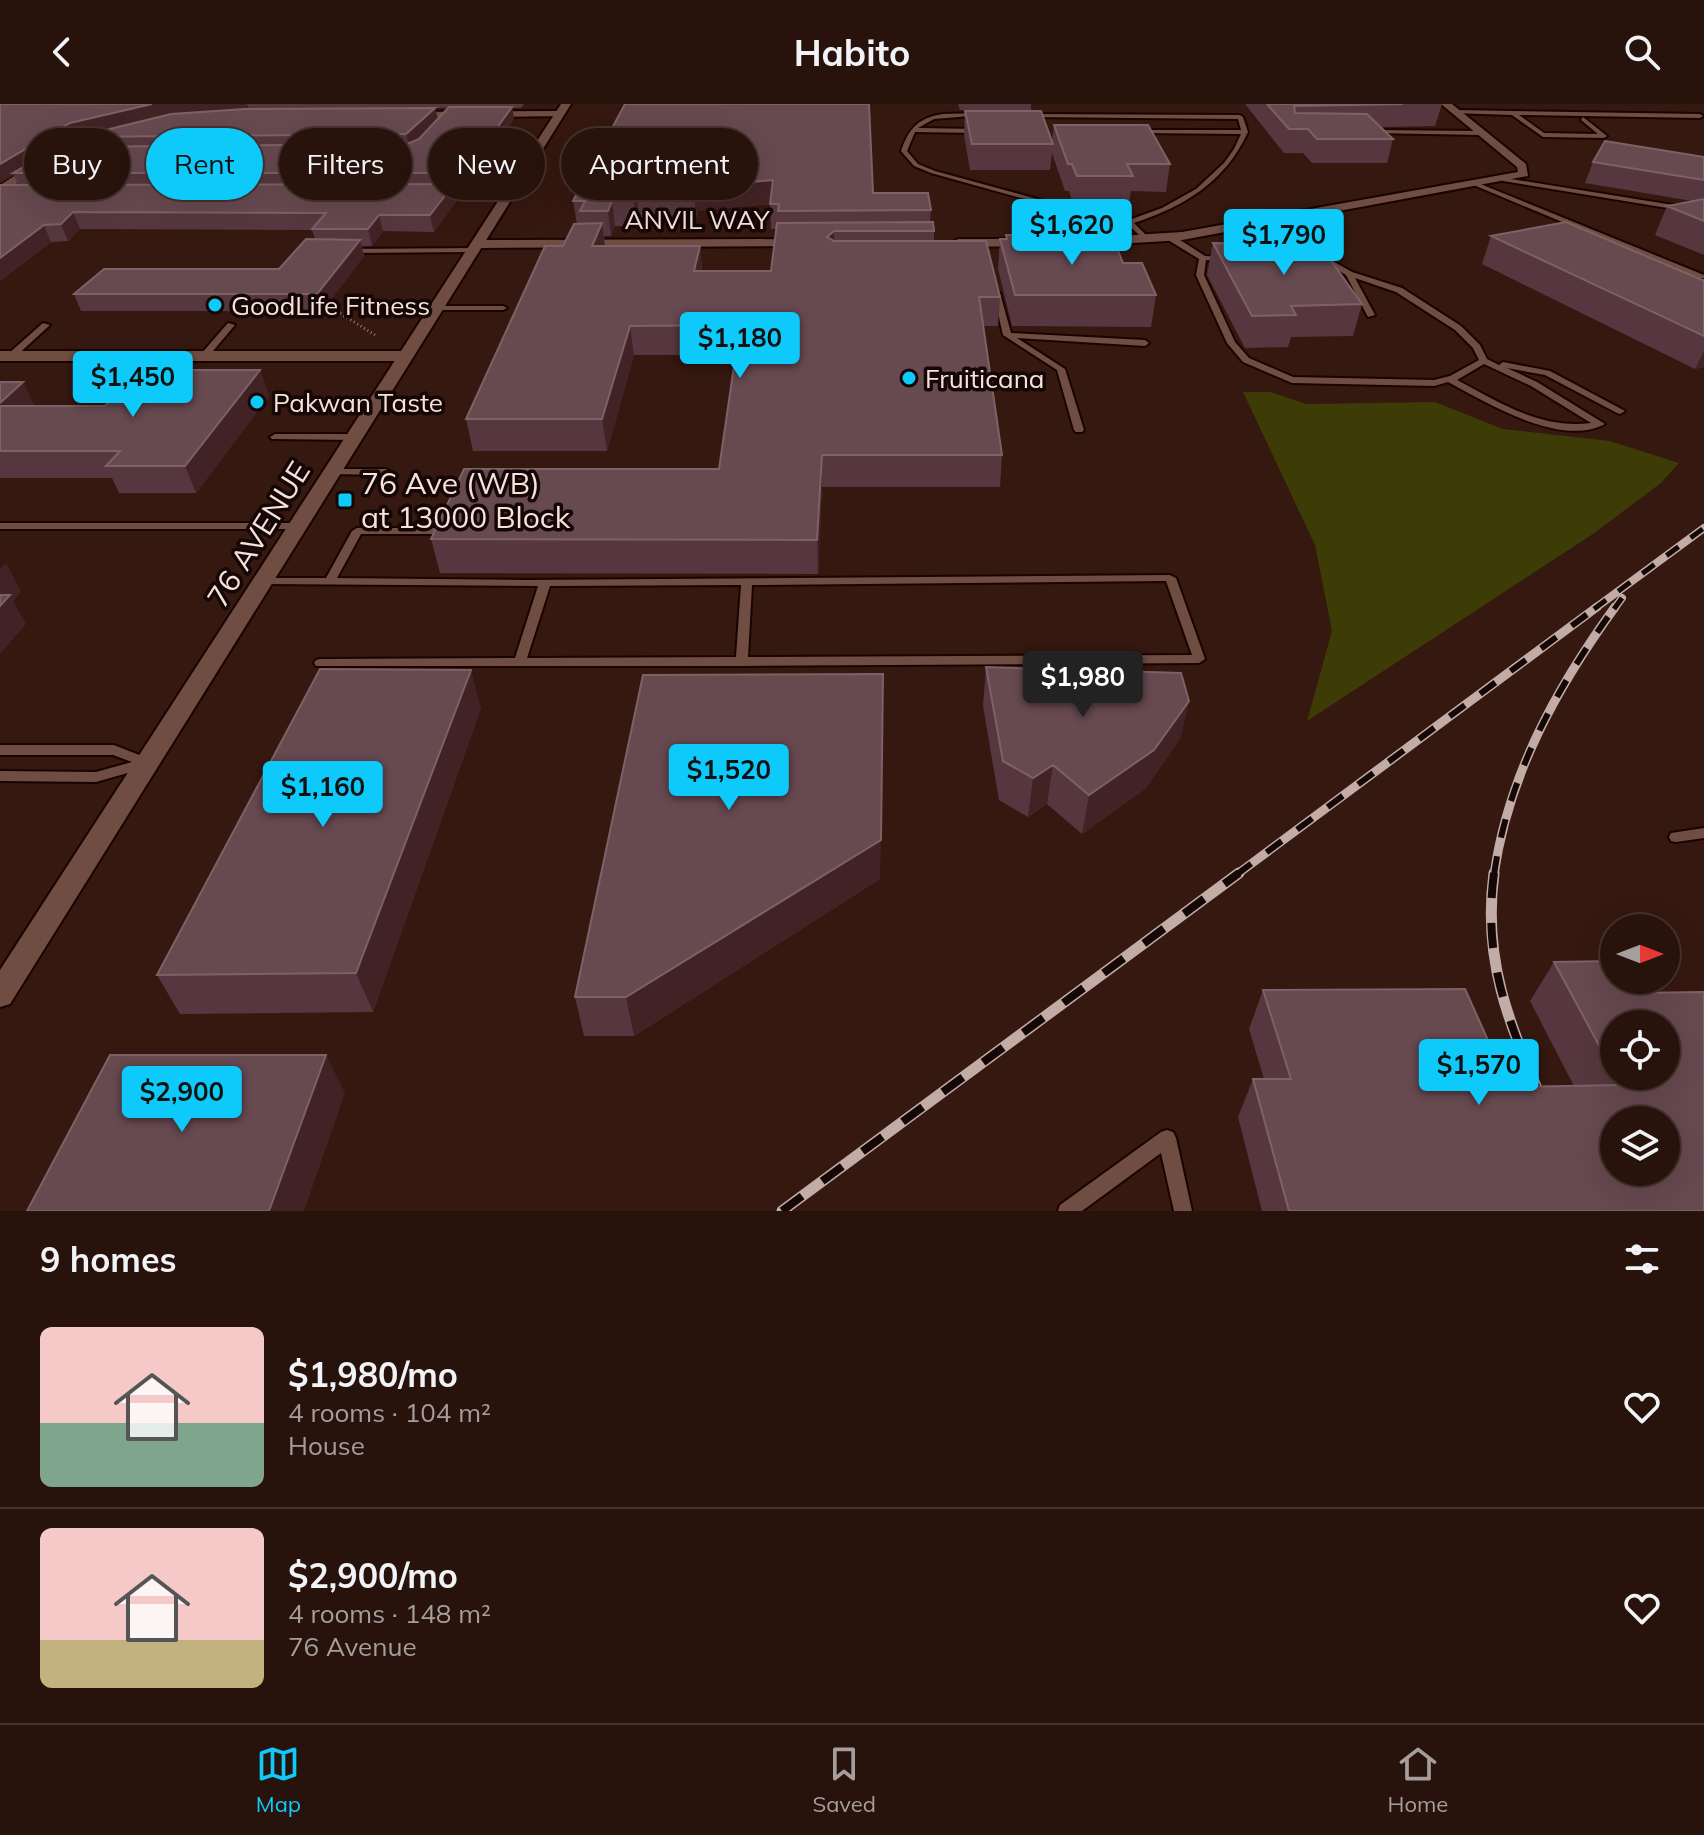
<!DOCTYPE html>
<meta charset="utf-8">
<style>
body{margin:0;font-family:Mulish,sans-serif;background:#301b15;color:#f1f3f6;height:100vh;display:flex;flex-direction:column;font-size:30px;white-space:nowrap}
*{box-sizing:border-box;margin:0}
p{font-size:26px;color:#a59e9d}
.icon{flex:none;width:44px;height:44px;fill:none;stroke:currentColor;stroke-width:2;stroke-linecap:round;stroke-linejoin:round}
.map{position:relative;height:1107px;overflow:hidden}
.details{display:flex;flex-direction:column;background:#28120c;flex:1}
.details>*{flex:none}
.top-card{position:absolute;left:24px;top:24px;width:800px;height:72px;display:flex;gap:16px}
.needle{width:52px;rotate:90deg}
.fabs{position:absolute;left:1600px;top:810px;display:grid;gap:16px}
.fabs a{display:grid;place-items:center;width:80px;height:80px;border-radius:50%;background:#28120c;box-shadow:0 8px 32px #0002,0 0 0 2px #44322d;font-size:40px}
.price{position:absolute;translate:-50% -68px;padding:0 18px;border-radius:8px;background:#0ecafa;color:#111;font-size:26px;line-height:52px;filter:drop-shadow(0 2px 4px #0008)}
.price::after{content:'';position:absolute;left:50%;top:48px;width:24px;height:18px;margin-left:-12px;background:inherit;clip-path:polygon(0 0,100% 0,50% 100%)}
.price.current{background:#222;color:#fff}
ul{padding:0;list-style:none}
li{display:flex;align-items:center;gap:24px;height:200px;padding:0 40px}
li+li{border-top:2px solid #44322d}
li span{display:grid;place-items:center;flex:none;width:224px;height:160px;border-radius:12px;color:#555}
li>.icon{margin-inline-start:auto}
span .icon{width:96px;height:96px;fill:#fffc;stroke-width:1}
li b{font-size:34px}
h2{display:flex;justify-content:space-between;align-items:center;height:96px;padding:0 40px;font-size:34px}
.pill{padding:0 28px;border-radius:36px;background:#28120c;box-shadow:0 8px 32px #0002,0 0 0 2px #44322d;font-size:28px;line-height:72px}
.pill.current{background:#0ecafa;color:#111}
header{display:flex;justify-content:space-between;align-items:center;height:104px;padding:0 40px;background:#28120c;font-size:36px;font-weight:700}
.tabs{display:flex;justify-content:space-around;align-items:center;height:112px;border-top:2px solid #44322d;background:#28120c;font-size:22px;color:#a59e9d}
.tabs a{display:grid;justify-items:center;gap:4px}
.tabs .current{color:#0ecafa}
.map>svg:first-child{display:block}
</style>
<header><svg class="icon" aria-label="back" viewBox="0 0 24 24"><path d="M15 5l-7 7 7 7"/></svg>Habito<svg class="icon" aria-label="search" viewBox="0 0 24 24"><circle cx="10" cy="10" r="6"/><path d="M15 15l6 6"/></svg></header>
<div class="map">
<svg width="1704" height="1107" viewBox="0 0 1704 1107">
<rect width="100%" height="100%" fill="#351810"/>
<path fill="#3d3b06" d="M1243,288H1270L1307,300L1435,298L1503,325L1610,337L1679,359L1661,379L1593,430L1307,617L1332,527L1315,441Z"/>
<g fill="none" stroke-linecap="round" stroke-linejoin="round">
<defs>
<path id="service" d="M1455,6L1700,10L1703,12L1700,14L1519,11L1544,29L1598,30L1581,16L1583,13L1607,32L1604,34L1543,33L1512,11L1453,9Z
M943,10L980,9L983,11L934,15L918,24L978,25L981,27L978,29L915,28L907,47L918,60L935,67L1096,111L1129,116L1162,104L1196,85L1224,59L1234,45L1241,30L1136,29L1134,26H1241L1238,15L1027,13L1025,10L1240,11L1243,13L1248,28C1225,78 1185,102 1134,119L1151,136L1147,138L1127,120L1093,114L931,69L914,62L901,47C909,24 918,14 943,10Z
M1373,26L1482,27L1485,29L1482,31L1371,29Z
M1505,74L1704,106V110L1503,77V75Z
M1478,79L1704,171V174L1698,175L1476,82L1475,81Z
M1261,116L1352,168L1402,184L1461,222L1480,241L1487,255L1499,261L1503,258L1550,267L1625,307L1620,310L1617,309L1545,271L1507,264L1537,278L1605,320C1561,344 1487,299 1448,278L1434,282L1292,279L1243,258L1227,239L1196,171L1199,155L1168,136V132H1174L1205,152L1229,153L1230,155L1226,157L1206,156L1204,171L1235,238L1249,254L1293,273L1434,276L1450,272L1479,256L1473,244L1455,226L1396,188L1355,174L1375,211L1368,213L1346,171L1259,119L1258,118ZM1484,260L1531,282L1591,319C1541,326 1499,298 1457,276Z
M476,144V148H473L349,149L345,147L349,145Z
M993,187L1000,189L1011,229L1145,236L1149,239L1145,242L1017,234L1065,265L1084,326L1082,328H1076L1074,326L1057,266L1003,231Z
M433,202H503L507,204L503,206H436L432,204Z
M43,219L50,221L14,254H8V250Z
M228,219L235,221L207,254H201V250Z
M275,330H355L360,333L355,336L272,335L270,333Z
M332,365H386L391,368L386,371L329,370L327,368Z
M0,419H298L303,422L298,425H0Z
M357,424H448L453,427L448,430H361L337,474L524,476L1170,471L1176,474L1205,555L1199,559L742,562H316L314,559L316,556L320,555L515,554L538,482L263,480L257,477L263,474H326L352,427ZM1166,477L1192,551L748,553L752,481ZM741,481L736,553L527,554L550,482Z
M0,641H114L152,656L154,659L152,662L96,678L0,677V667L96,668L132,658L113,651H0Z
M1704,724V734L1676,738L1671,737L1669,733L1671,729Z
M1167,1026L1173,1028L1176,1034L1192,1107H1174L1161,1049L1082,1107H1058L1060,1101L1161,1028Z"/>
<path id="minor" d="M1441,0H1452L1526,60L1528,72L1182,136L1086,142L1079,138L1086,134L1182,128L1518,68L1517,63Z
M559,7L563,12L409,14L404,11L409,8Z
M108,27L112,32L59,53L0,90V81L51,49Z
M509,85L513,86V92L425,93L419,89L425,85Z
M804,135L809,136V142L477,144L470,140L477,136Z
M1028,135L1035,139L1033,142L958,143L951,139L958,135Z
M0,247H406L414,252L406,257H0Z"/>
<path id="secondary" d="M561,0H571L10,900L0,903V866Z"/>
</defs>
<use href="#service" stroke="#1b0300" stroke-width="4"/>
<use href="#minor" stroke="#1b0300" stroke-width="4"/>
<use href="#secondary" stroke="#1b0300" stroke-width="4"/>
<path stroke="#937a73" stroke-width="3" stroke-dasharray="1 3" stroke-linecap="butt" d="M330,203L375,231"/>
<use href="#service" fill="#6f4d43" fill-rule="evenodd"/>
<use href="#minor" fill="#6f4d43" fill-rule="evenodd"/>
<use href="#secondary" fill="#6f4d43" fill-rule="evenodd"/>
<defs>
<path id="rail-far2" d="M1594,505L1704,424
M1614,505L1622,494"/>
<path id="rail-far1" d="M1236,771L1597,503
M1494,771C1508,671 1557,583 1615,503"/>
<path id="rail" d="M1494,769C1482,858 1510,921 1544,1001
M782,1107L1239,769"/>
</defs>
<use href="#rail-far2" stroke="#c3aca6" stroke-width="8"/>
<use href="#rail-far1" stroke="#c3aca6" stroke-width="9"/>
<use href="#rail" stroke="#c3aca6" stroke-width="11"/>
<use href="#rail-far2" stroke="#140705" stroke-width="5" stroke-dasharray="15" stroke-linecap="butt"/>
<use href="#rail-far1" stroke="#140705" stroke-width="6" stroke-dasharray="19" stroke-linecap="butt"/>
<use href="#rail" stroke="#140705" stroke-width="8" stroke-dasharray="25" stroke-linecap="butt"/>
</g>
<path fill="#56373f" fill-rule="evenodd" d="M0,0H524L521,4H512L514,15L466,83H454L457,96L434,128L383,127L372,142H362L364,152L322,207H81L74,190L279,165L315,135L312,126L80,125L68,137L51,138L0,177V81H18L14,71L0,79ZM435,4H448L438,15ZM77,34L80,42L61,43L75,34Z
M625,0L873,89L931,106L930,118L934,127V137L1000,193L998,222H983L1002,351L1000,383H822L818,470L440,469L431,435L719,365L736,251H634L607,347H473L466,315L577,120L573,97ZM770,100L771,125H776L771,167H702L700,142H605L604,132H611L615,122H637L639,114H696L698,107Z
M958,0H1031V7L960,6Z
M1214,0H1442L1435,22L1380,23L1393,35L1387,59H1312L1303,49H1284L1245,0Z
M965,7L1052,38L1054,21L1170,60L1166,88L1131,87L1129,100H1073L1069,87H1065L1052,49L1050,66H970L964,31Z
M1704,53V151L1655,131L1667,102L1692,97L1585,79L1593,58Z
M1006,131L1123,159L1156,191L1151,223L1012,222L998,165L1000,135H1006Z
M1491,132L1704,176V263L1695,265L1482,160Z
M1213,139L1362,200L1353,232L1291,233L1288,243L1245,244L1207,171Z
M260,266L269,292L196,389H119L112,374H0V278L35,302H105Z
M986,563L1189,597L1180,635L1145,685L1082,730L1047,700L1028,713L999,696L983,602Z
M481,604L373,908L180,910L157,871Z
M880,775L634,932H584L575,893Z
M1612,857L1614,860V876H1624L1631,889L1704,888V1107H1262L1238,1013L1253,975H1264L1249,925L1263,886L1465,885L1509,983L1574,982L1530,897L1554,858ZM1614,920H1666V972H1614ZM1614,1016H1666V1068H1614Z"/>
<path fill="#422325" d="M152,0H247L249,5L174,10L75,34L17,69H13L14,71L0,79V60L70,19Z
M512,3L514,15L466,83L464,69Z
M435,4L438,16L409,43L406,30Z
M773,76L774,100L698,107L696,114L694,90L696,83Z
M454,80L457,96L434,128L430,111Z
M637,90L639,114L637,122L634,97Z
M612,97L615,122L611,132L608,107Z
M73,108L80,125L68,137L61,120Z
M379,111L383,127L372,142L368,125Z
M602,119L605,146L592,142Z
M44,121L51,138L0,177V154Z
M834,127V154L827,133Z
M360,136L364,152L322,207L317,190Z
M700,142L702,170L694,167Z
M630,222L634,251L607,347L602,315Z
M1704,247V263L1695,265Z
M260,266L269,292L196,389L185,362Z
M23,278L36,304L0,310V299Z
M822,351V383L818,470L817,436Z
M6,459L21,488L13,497L26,520L0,550V465Z
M471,566L481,604L373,908L356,869Z
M1189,597L1180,635L1145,685L1082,730L1089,691Z
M1053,661L1047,700L1028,713L1033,674Z
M881,736L880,775L634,932L626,893Z
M326,951L345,989L304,1107H269Z"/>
<path fill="#674950" stroke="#7e6165" stroke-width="2" fill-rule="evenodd" d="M0,0H152L70,19L0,60Z
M625,0H869L873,89H928L931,106L778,107L779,100H770L773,76L696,83L694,90H637L634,97H612L608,107H580L585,97H573Z
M1267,0H1403L1294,2L1295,9L1367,10L1393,35H1317L1308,25H1289Z
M449,3H512L464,69H13L59,43L407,40L419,35Z
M435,4L406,30L77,33L171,10L245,5Z
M965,7H1041L1053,40H972Z
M1054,21H1148L1170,60H1127L1133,72H1077L1072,60H1068Z
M1605,37L1704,53V76L1593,58Z
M454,80L430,111H379L368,125H312L326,109L73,108L61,120L44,121L0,154V81Z
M1704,95V117L1667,102Z
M933,118L934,127H834L827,133L834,137H986L1000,193H979L1002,351H822L817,436L431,435L464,365H719L740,221L630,222L602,315H466L545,142H563L574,120L602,119L592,142H700L694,167H771L777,119Z
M1566,118L1702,176H1704V232L1491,132Z
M1006,131H1112L1123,159H1142L1156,191H1015L1000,135H1007Z
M306,135L360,136L317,190H74L104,165H279Z
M1213,139L1319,140L1362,200L1291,202L1296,211L1252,212Z
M140,266H260L185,362H106L120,347H0V302H105Z
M0,278H23L0,299Z
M0,491H10L0,502Z
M986,563L1181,569L1189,597L1154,646L1089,691L1053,661L1033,674L1003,657Z
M320,565L471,566L356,869L157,871Z
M883,570L881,736L626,893H575L643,571Z
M1612,857L1614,860V876H1624L1631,889L1704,888V1107H1289L1253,975H1291L1263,886L1465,885L1509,983L1621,981L1616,972H1666V920H1614V969L1554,858ZM1614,1016H1666V1068H1614Z
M110,951H326L269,1107H27Z"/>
<g fill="#0ecafa" stroke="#140705" stroke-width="3">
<circle cx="215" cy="201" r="8"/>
<circle cx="909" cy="274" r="8"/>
<circle cx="257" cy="298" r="8"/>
<rect x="337" y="388" width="16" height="16" rx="4"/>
</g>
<g text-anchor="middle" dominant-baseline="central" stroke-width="7" stroke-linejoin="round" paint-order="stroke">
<g font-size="26" fill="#f6e1db" stroke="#140705">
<text x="697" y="115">ANVIL WAY</text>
</g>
<g font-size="26" fill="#f6e1db" stroke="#140705" text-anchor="start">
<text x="231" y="201">GoodLife Fitness</text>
<text x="925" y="274">Fruiticana</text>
<text x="273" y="298">Pakwan Taste</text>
</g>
<g font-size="30" fill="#f6e1db" stroke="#140705" text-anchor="start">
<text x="361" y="379">76 Ave (WB)<tspan x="361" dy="34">at 13000 Block</tspan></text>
</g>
<g font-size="30" fill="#f6e1db" stroke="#140705">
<text transform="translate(258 430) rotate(-58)">76 AVENUE</text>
</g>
</g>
</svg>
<div class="fabs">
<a><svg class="needle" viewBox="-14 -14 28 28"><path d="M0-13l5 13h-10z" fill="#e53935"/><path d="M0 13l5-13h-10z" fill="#a59e9d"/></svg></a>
<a><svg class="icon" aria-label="locate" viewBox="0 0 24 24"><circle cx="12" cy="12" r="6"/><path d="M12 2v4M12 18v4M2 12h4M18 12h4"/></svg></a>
<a><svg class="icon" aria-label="layers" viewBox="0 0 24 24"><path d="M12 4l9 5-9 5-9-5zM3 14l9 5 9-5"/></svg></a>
</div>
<b class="price" style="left:1072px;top:163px">$1,620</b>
<b class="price" style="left:1284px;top:173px">$1,790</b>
<b class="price" style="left:740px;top:276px">$1,180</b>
<b class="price" style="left:133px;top:315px">$1,450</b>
<b class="price current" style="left:1083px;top:615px">$1,980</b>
<b class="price" style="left:729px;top:708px">$1,520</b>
<b class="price" style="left:323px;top:725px">$1,160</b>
<b class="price" style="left:1479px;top:1003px">$1,570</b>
<b class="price" style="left:182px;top:1030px">$2,900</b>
<div class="top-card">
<a class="pill">Buy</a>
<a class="pill current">Rent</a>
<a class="pill">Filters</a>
<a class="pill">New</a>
<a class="pill">Apartment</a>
</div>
</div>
<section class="details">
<h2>9 homes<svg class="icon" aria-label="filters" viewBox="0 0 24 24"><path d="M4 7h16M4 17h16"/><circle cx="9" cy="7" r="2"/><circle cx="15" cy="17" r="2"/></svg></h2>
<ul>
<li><span style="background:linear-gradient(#f6c9c9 60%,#7fa58c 0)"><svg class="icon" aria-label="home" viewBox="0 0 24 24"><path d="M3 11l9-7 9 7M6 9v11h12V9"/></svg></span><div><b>$1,980/mo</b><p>4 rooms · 104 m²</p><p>House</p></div><svg class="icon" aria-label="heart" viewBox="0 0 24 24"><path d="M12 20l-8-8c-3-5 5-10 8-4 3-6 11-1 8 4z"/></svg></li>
<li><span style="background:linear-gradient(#f6c9c9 70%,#c2b280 0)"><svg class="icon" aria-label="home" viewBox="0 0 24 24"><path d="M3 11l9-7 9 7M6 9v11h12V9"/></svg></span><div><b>$2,900/mo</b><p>4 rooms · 148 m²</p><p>76 Avenue</p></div><svg class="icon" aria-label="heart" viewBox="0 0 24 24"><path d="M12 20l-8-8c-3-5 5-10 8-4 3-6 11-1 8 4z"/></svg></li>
</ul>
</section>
<nav class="tabs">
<a class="current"><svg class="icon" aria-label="map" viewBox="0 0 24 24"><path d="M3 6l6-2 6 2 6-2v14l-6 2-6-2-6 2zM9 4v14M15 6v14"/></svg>Map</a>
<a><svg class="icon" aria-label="saved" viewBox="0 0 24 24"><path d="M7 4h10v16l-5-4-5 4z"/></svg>Saved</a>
<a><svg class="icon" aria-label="home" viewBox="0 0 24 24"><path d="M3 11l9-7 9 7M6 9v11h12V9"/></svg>Home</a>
</nav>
